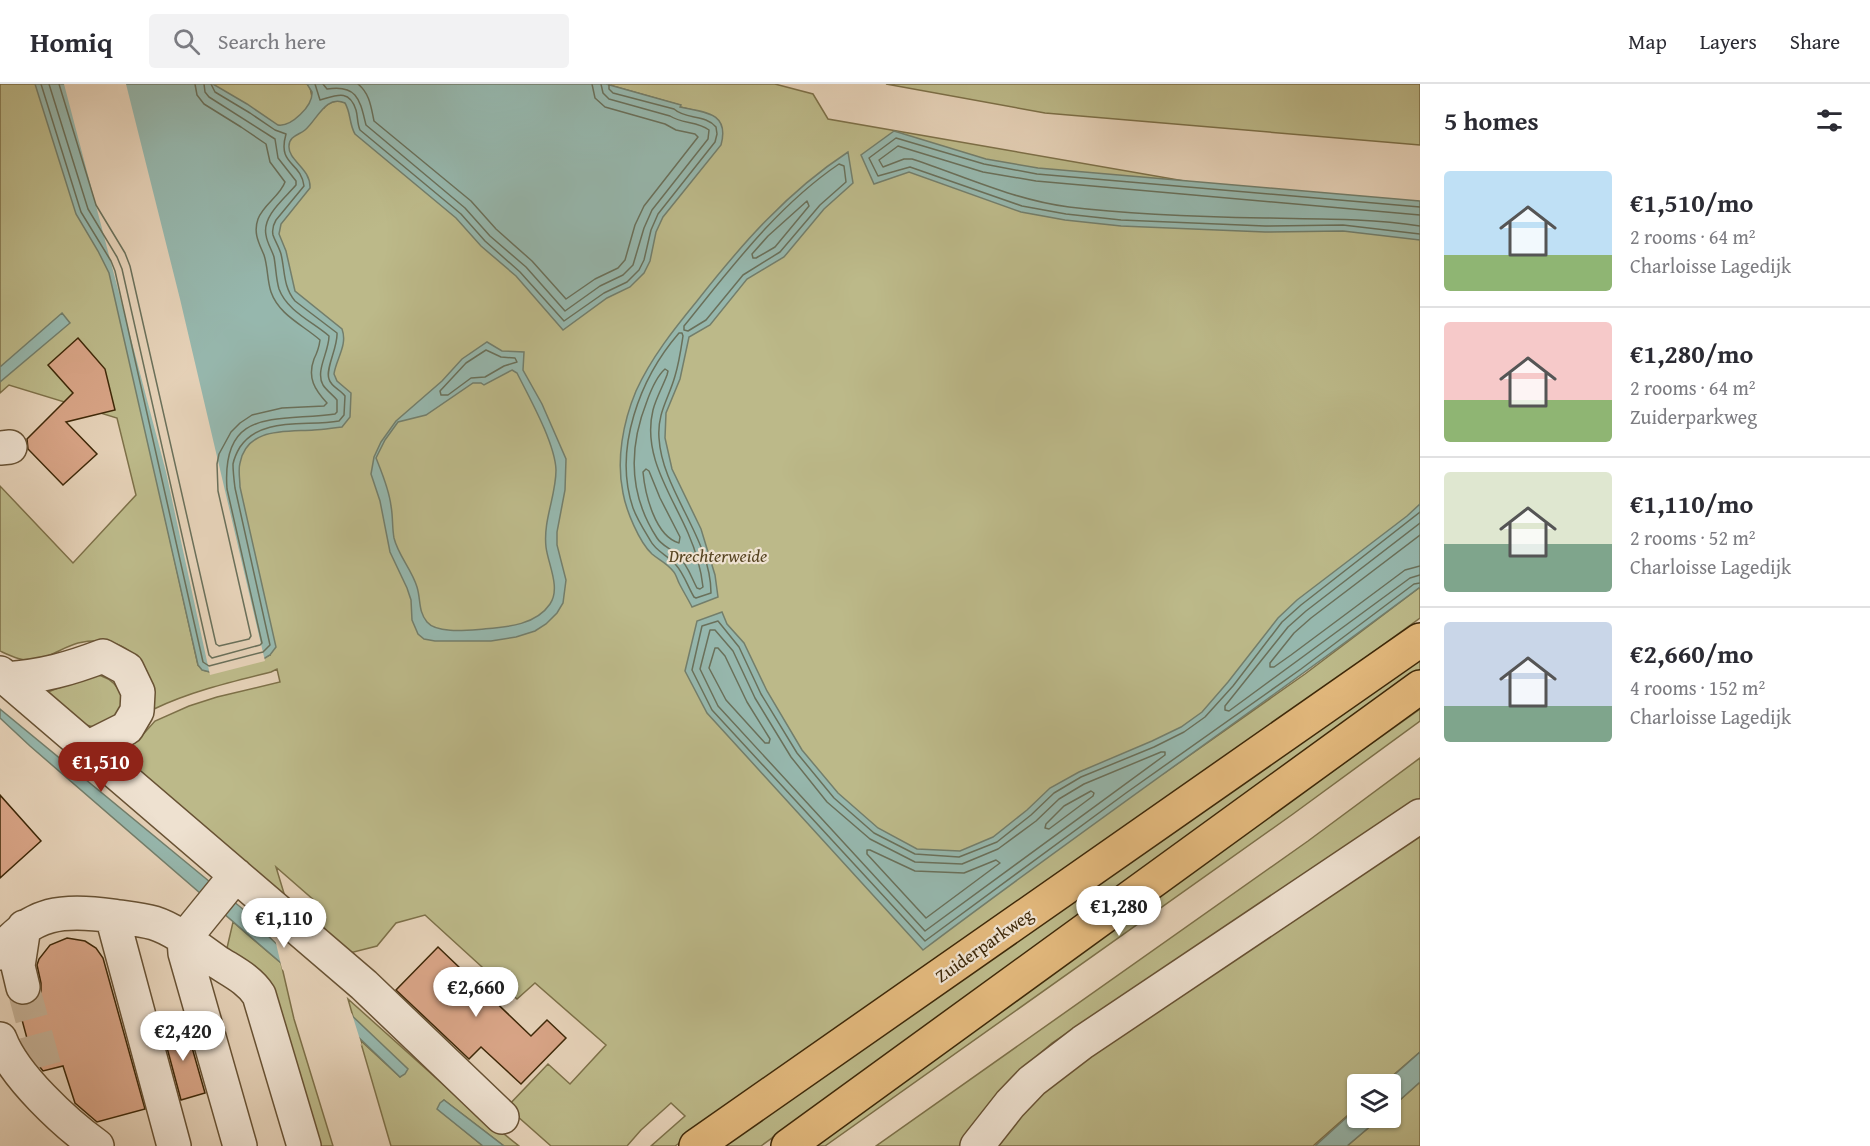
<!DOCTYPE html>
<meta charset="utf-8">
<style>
body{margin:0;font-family:"Gentium Book Plus",serif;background:#f2f2f3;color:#2b2b33;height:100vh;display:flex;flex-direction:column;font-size:22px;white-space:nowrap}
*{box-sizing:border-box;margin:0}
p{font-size:20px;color:#7c7c81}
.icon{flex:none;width:33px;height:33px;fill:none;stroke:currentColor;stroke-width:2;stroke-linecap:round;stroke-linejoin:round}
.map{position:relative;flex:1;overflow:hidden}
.panel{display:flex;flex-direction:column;background:#fff;width:450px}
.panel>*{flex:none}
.fabs{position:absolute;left:1347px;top:990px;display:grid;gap:12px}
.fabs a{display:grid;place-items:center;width:54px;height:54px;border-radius:6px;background:#fff;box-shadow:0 2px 4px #0004;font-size:30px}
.price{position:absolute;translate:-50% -51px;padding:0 14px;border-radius:21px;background:#fff;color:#222;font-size:20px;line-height:39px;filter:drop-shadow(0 2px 3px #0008)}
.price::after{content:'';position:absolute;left:50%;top:36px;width:18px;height:14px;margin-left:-9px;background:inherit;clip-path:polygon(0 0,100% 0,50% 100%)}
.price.on{background:#8f2418;color:#fff}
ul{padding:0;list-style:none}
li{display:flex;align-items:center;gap:18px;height:150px;padding:0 24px}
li+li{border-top:2px solid #e1e1e2}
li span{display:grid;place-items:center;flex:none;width:168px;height:120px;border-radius:6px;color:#555}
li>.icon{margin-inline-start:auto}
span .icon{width:72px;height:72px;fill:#fffc;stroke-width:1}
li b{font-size:26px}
h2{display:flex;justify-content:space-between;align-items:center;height:72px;padding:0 24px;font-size:26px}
header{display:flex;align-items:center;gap:36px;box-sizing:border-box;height:84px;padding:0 30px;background:#fff;border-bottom:2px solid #e1e1e2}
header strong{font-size:28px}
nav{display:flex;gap:33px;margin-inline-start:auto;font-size:21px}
.search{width:420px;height:54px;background:#f2f2f3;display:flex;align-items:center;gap:15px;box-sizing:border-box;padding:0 21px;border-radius:6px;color:#7c7c81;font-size:22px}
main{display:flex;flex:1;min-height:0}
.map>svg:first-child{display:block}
</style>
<header>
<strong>Homiq</strong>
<div class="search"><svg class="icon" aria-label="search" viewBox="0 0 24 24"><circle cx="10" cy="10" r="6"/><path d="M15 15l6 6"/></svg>Search here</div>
<nav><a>Map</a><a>Layers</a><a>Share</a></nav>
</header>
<main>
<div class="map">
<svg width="1420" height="1062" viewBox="0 0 1420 1062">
<rect width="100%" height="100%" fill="#e5d1b7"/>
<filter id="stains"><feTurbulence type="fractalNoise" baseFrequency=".00333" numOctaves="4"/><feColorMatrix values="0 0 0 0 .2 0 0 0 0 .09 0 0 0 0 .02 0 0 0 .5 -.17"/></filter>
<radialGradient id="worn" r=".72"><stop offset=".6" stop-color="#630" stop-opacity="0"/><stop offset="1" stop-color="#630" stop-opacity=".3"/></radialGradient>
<path fill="#bcb989" stroke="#7d7048" stroke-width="1.5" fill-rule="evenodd" d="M0,0H307L310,3L312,13L324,24C330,17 337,15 346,19L697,27L680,23V21L606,0H775L813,10L828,35L1420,138V494L1163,690L1305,590L1420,503V534L1150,730L675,1062H651L685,1032L671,1019L641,1046L627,1062H551L507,1023L548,980L570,1000L606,961L535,899L517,915L425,831L396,839L377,862L346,870L324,849L316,818L276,783L286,816L120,671L138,656L155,637L189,622L217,613L280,598L277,585L271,588C231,598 192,607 154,625C156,579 124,548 78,559C63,563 51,573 35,576C23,578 11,572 0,567V402L73,479L136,411L117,334L9,301L0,309ZM145,343L270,571L210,588L203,586L198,581Z
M886,0H1420V61L1045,29Z
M1420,565V586L761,1062H714Z
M93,590C114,593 131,612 116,632C111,638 101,640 94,643L82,640L49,611L48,608Z
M1420,625V637L1293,730L825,1062H807Z
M1420,674V715L1052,959L1022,985L959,1062H876L1308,757Z
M1420,747V968L1383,1000H1358L1357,1023L1313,1062H991L1030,1011Z
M233,838L281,879L294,935L333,1062H317L264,893L227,864Z
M348,915L455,1011L519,1062H504L444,1016L438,1025L483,1062H391L360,956L400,993L407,985L354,936Z
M1420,998V1062H1347L1380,1034H1390L1391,1024Z"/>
<path fill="#96b7ad" stroke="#737e6b" stroke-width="1.5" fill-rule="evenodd" d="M35,0H213L247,20L278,41C291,43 313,22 312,8L307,0H606L681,21L680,23C704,28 730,28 721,61L663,133L656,148L650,177L644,189L630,203L607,214L563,246L516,192L481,162L456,134L355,50C349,40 351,29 345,19C326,10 317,36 305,46C299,51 289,52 289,62C288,77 311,84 310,104L281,140L279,150L286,167L295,207L342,245C348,261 336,275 334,290L337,297L351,309L350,333L342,343C332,344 323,346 314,346C286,348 247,343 240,379C238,386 240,395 240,403L276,563L270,571L265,574L210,588L202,586L198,581L109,189L98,167L76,130Z
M894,47L986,75L1038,84L1420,117V156L1343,147L1265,148L1121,142L1065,136L1021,128L909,88L874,100L861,71Z
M848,68L853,99L824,125L784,173L747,195L710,241L689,253L680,295L666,329L665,354L672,385L701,445L715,491L718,513L692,523C688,515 683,507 679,499C677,495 676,490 673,487C667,479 659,476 652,470C639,458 626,426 623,409C616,376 623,338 636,307C651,274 674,245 697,217C741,161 787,108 848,68Z
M62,229L70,239L0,298V283Z
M487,258L502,267L524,268L523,286L542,320L566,375L565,406L557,448V461L566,496L563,519L557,529L546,540L535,547L516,553L491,557H435L424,555L418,550L412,536L411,516L407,504L390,468L380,417L371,390L374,373L381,358L396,337L442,297L462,275ZM512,286L517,289C529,313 555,359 556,386C556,412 543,436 546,463C548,480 561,504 550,520C536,541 507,543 484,545C469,546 437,550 427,538C418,527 421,516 417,503C412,486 398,471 394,454C392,443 393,432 391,422C389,405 382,389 376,374L385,356L398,338L426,331L473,299H481L484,301Z
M1420,420V503C1256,626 1087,742 923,866L707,629L685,587L697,537L722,528L727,540L744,559L767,607L802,666L838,709L878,744L917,765L960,767L993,753L1027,726L1050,704L1079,688L1152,657L1181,643L1202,628L1228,598L1278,534L1297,516L1407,432Z
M0,625L244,826V829L408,985L405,990L400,993L281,879L30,662L0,634Z
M1420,968V998L1391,1024L1390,1000H1384Z
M444,1016L504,1062H483L437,1025L440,1019Z
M1357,1024L1358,1034H1380L1347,1062H1315Z"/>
<path fill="#e5d1b7" d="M64,0H126L180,215L265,577L210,591L166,388Z
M275,855L352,930L362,962L282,885Z"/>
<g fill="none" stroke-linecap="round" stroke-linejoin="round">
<path stroke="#6a705a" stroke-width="1.5" d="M41,0L81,128L111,177L115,187L203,578L209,582L263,568L270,561L235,404C234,396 233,388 233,380C234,375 237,368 240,363C261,332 306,343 339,337L344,331L345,312C341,306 331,303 329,295C325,285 338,263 337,249L295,217C283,203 285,186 281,170C279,163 275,157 273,151C272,146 273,141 276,136L304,102C301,77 277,82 286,50L275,46L250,29L215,8L211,0
M49,0L88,125L117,173L122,185L209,571L212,574L260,561L262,559L227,405C221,322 277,338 335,330L337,328V316C333,311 327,307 323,301C315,287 329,268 329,252C313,238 287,227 279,205C276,195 276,184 274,173C272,166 267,159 266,151C262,132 284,115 296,101V97L278,74L275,55L209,13L205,8L204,0
M59,0L96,121L125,169L130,182L216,560L219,562L249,555L251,552L218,407L217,380L219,370L231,348L240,339L252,331L282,324L324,322L327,319C315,306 307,294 314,275C317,269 319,264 320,256C303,241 279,231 271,208C267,196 268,183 264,171C259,159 253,149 258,135C263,121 280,112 285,98L270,78L266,60L241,43L204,20L197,11L195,0
M315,0L320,16C335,12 349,4 356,26C358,33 357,39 360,46L461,130L485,157L520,188L564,237L604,209L627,198L639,186L644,176L651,146L658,130L715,58L717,50L716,43C705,30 686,36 674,25L613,9L609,5V0
M323,0L327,5C358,0 360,17 366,41L465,124L490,152L526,183L565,227L600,202L623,191L633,181L644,144L652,126L708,55L709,46C698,37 682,40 670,32L609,15L603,9L601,0
M358,0C370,10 371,23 374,37L471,117L496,145L532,177L566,215L595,195L618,184L625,176L635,141L644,122L698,53L695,50L676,46L665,40L605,23L595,14L592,0
M839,80L844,82L846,98L820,121L780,168L743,191L706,236L688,247L684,246V242C731,184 777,122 839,80Z
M807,117L809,122L775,163L756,174H753L752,170L768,152Z
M1420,123L1037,90L984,80L896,54L869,74L878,92L910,83L1022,122L1066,130L1121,136L1265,142L1343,141L1420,150
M1420,131L1036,97L983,88L898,62L879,76L883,83L904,75H912C964,92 1014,116 1069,123C1134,131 1200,133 1265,134C1317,135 1368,134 1420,142
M679,249H682L683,252C681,265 679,279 675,292C669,314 657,329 659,354C662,407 711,454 711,509L696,514L694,513C688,503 684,490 676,481C668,471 656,468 650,456C644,446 637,435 633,424C613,365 640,294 679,249Z
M486,266L501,273L515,274L517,278L504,282L485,293L471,294L448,311H441L440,307L466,279Z
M665,285L668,287L667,291C663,302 656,314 653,326C642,371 671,410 688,449C695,465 701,485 703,503L700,505L697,504C691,493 688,481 678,472C672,465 662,462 657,454C629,411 628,365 647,317C651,306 657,292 665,285Z
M646,385L649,387L660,414L680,453L679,459C655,452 645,410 643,388Z
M1420,428L1301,521L1282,538L1233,602L1205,633L1184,648L1154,663L1081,693L1054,709L1031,731L997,758L959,773L915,770L874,749L834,714L797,669L761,610L739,563L718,537L702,542L692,586L712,626L925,857L1126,709L1301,585L1414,500L1420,499
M1420,439L1306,527L1288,543L1225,622V626L1229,627L1410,494L1420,491
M1420,451L1311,534L1294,549L1270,579V583H1274L1291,571L1405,486L1420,482
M710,546H715L733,567L755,614L791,673L827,718L870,755L915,778L962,780L998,765L1036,737L1059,715L1084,700L1161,668H1165V671L925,847L718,622L700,585Z
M715,564H718L725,572L747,618L770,655L769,659H765L726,616L709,584Z
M1091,707L1094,709L1093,712L1049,745L1045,744L1046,740L1064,722Z
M867,766H870L915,787L964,789L996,776L1000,779L926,834L867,770Z"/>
</g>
<path fill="#d8a486" stroke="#3e2808" stroke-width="1.5" d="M78,254L105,285L115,326L66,338L97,370L63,401L28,365L27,355L73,309L48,281Z
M0,711L41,757L0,794Z
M67,854L85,857L96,864L103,874L145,1025L97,1038L75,1019L63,982L43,987L32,973L18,921H28L36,916L41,908V899L37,881L39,875L50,861Z
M438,863L531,952L547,936L566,954L521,1000L481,963L469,975L396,906Z
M185,939L205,1009L181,1016L162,945Z"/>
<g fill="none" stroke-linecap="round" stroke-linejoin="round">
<path stroke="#c4af94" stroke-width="33" stroke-dasharray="33 16" stroke-linecap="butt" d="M23,903L46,987"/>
<defs>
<path id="minor" d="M0,364L10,363
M0,589L364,901L502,1033
M6,595C43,592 69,585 103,572L127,585L138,608L137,627L127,644L87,664
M236,791L184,855L185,869L240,1062
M112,832L174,1062
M0,869C31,827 64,825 113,832C126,834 141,835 154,839C176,846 197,864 216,877C231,887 249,895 259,911L304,1062
M23,903L18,882L24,843
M0,955C14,992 65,1039 97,1062
M977,1062L1010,1020L1032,997L1083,958L1420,732"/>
<path id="major" d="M696,1062L1420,556
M788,1062L1420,603"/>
</defs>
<use href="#minor" stroke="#685234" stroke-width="36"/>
<use href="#major" stroke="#3e2808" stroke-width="36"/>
<use href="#minor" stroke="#eee1d0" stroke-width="33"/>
<use href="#major" stroke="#e2b87c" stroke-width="33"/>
</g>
<g text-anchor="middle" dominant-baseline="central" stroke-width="4.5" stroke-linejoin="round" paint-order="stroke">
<g font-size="18" font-style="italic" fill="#574522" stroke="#eee1d0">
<text x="718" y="471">Drechterweide</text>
</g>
<g font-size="18" fill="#3e2808" stroke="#eee1d0">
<text transform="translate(984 861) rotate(-35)">Zuiderparkweg</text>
</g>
</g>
<rect width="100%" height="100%" filter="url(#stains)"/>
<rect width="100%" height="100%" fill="url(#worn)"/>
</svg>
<div class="fabs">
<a><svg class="icon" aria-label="layers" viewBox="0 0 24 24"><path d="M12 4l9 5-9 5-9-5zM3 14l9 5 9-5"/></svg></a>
</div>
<b class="price on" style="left:101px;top:709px">€1,510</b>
<b class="price" style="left:1119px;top:853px">€1,280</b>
<b class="price" style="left:284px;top:865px">€1,110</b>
<b class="price" style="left:476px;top:934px">€2,660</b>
<b class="price" style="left:183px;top:978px">€2,420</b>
</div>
<section class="panel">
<h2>5 homes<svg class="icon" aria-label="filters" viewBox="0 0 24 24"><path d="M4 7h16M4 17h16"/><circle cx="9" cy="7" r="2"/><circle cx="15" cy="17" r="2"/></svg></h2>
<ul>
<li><span style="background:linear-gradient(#bfe0f5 70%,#8fb573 0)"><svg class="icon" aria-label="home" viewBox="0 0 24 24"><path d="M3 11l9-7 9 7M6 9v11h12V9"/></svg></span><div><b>€1,510/mo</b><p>2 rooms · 64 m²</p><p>Charloisse Lagedijk</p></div></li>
<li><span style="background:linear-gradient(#f6c9c9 65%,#8fb573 0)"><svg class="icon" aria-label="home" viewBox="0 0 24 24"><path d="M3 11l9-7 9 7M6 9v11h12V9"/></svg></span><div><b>€1,280/mo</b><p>2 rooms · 64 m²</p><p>Zuiderparkweg</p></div></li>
<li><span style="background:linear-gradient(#dfe7d0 60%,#7fa58c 0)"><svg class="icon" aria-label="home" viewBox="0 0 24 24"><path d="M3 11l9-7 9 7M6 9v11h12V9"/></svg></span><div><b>€1,110/mo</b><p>2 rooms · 52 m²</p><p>Charloisse Lagedijk</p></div></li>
<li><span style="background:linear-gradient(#c9d6e8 70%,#7fa58c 0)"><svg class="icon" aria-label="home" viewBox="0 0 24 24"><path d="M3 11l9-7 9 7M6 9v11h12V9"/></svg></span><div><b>€2,660/mo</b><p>4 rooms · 152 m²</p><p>Charloisse Lagedijk</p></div></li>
</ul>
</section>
</main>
